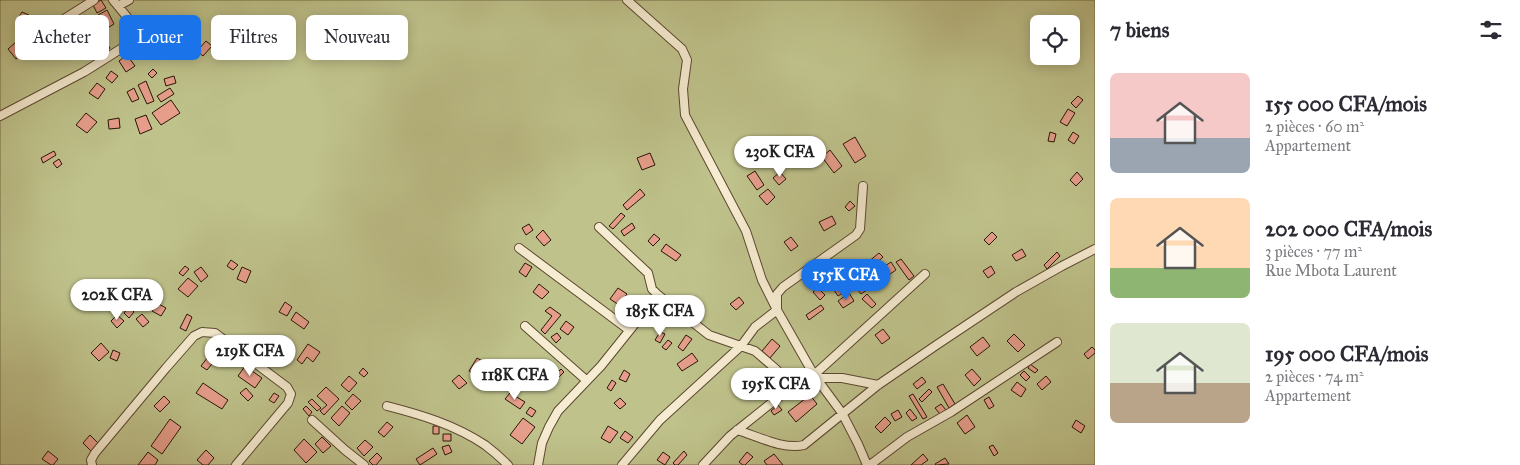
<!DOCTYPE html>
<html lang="fr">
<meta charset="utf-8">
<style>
body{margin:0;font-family:"IM FELL Great Primer",serif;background:#f7f7f7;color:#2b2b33;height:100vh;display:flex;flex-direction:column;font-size:19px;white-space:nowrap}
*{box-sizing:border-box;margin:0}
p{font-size:16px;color:#7c7c81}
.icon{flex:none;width:28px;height:28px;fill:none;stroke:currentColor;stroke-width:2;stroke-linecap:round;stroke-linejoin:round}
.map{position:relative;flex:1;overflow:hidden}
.drawer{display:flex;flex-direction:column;background:#fff;width:425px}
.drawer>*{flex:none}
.banner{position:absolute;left:15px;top:15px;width:475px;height:45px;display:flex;gap:10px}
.controls{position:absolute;left:1030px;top:15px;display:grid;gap:10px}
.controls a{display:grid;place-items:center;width:50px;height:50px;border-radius:8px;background:#fff;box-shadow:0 2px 12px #0003;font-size:25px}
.price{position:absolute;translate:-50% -42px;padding:0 11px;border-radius:18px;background:#fff;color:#222;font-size:16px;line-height:32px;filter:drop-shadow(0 1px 2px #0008)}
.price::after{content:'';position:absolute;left:50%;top:30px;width:15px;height:11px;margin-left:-8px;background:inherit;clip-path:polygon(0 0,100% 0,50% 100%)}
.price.active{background:#1a73e8;color:#fff}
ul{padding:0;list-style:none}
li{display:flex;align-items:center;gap:15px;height:125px;padding:0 15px}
li span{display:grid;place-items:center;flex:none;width:140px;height:100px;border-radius:8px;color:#555}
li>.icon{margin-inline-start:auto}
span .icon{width:60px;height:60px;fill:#fffc;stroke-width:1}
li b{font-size:21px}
h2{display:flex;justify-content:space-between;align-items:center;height:60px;padding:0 15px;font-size:21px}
.pill{padding:0 18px;border-radius:8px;background:#fff;box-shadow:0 2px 12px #0003;font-size:18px;line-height:45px}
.pill.active{background:#1a73e8;color:#fff}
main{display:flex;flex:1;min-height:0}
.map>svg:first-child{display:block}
</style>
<main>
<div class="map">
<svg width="1095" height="465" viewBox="0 0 1095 465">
<rect width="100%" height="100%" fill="#f1e2b8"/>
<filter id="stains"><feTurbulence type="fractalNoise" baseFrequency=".004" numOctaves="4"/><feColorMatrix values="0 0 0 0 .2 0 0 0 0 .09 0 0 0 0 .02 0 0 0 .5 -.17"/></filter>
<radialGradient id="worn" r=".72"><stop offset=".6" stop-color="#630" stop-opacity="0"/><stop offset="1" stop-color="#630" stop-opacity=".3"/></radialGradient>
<path fill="#bfc28b" stroke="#746c48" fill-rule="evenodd" d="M0,0H1095V465H0ZM1039,24H1071V56H1039Z"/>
<path fill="#e69e8b" stroke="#2a1505" d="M101,0L106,8L97,13L93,5Z
M107,10L114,24L106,29L98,15Z
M22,12L29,15L25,24L17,20Z
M85,15L94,34L79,41L70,22Z
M163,20L169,32L154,40L148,28Z
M173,22L180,30L175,34L168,26Z
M102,37L110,48L93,59L85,48Z
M64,38L69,47L62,51L57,41Z
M38,40L45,46L38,53L32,46Z
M206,41L212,46L203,56L197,51Z
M16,42L24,52L16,59L8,49Z
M127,55L135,66L126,72L119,61Z
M153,69L157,73L152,78L148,74Z
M111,71L118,76L112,83L106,78Z
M174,76L176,83L166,86L164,79Z
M146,81L154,101L147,104L138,85Z
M97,83L105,89L98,99L89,93Z
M134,88L139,99L132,102L127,92Z
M170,88L174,94L161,102L157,96Z
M1078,96L1083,100L1076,108L1071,103Z
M171,100L180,113L161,125L152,113Z
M1068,109L1075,113L1067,126L1060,122Z
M86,113L97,122L87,133L76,125Z
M146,115L152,129L140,134L135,119Z
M119,118L120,128L109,129L108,120Z
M1050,132L1056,134L1054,142L1048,141Z
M1073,132L1079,136L1074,144L1068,140Z
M855,137L866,156L855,163L843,144Z
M830,150L842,166L834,173L822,157Z
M54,151L56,155L43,163L41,158Z
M650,153L655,165L642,170L637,158Z
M59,159L62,164L57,168L53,163Z
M755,171L764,185L757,190L747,176Z
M780,172L786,179L779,185L773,178Z
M1077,172L1083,179L1076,186L1070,180Z
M640,189L645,195L627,210L623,205Z
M768,189L775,197L767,205L759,196Z
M850,201L855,206L849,211L845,207Z
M621,213L625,216L613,229L609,226Z
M832,216L836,224L824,231L819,222Z
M632,223L635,228L624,236L621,231Z
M529,224L533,230L526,235L522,228Z
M543,230L551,240L544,246L536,237Z
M992,232L997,237L989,245L984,240Z
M654,234L660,239L653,246L648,241Z
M791,237L798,246L791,251L784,242Z
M666,244L681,255L676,261L661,251Z
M1022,249L1026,256L1016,261L1012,255Z
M1057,252L1060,256L1047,269L1044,265Z
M879,253L883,257L872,267L868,262Z
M901,259L914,276L909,280L896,262Z
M231,260L238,265L233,270L227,266Z
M891,262L896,270L861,294L855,286Z
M525,263L532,267L526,277L519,272Z
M862,265L866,270L856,278L852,272Z
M185,266L189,269L183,276L179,273Z
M991,266L995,273L988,278L983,271Z
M201,267L208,276L201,282L194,272Z
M242,267L251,271L246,283L237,279Z
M188,278L198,286L188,297L178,289Z
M844,279L850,288L838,296L832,287Z
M539,284L549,292L542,299L533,292Z
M157,287L162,289L155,302L150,299Z
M618,288L627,294L619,305L610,299Z
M818,288L825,295L820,300L813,292Z
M849,293L854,301L843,308L838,301Z
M867,294L876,304L872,308L862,299Z
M739,297L744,303L736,310L730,304Z
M285,302L292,307L287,316L279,312Z
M157,303L166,308L161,316L152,311Z
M821,305L824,309L809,320L806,315Z
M129,307L134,312L129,318L124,313Z
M550,307L561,315L545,334L541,330L552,316L545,311Z
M296,312L309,322L304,329L291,320Z
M142,314L149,322L143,327L136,319Z
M187,314L192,317L186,331L180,328Z
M117,315L124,321L117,328L111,321Z
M566,321L574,327L568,335L560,329Z
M883,329L890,338L882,344L875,335Z
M660,332L665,334L660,343L655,340Z
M557,333L561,338L556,343L551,337Z
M1014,334L1025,345L1018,352L1007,341Z
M686,335L692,339L683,351L678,347Z
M983,337L990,346L977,356L970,347Z
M772,339L780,346L770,358L762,351Z
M668,340L672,343L666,350L662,347Z
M101,343L109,352L99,361L91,353Z
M308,344L320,352L313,362L307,357L302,364L297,360Z
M1092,347L1095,350V353L1088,359L1084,354Z
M214,349L220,354L207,370L201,366Z
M113,350L120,353L117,361L110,358Z
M692,353L698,361L682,371L677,364Z
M477,358L486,363L479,376L469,371Z
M1030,364L1038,370L1035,373L1028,368Z
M245,366L262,378L255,388L238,376Z
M363,368L368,373L364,377L359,373Z
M561,369L564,372L557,379L554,376Z
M972,369L981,379L974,386L965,375Z
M624,370L630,374L626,382L619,379Z
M1024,371L1030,377L1026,381L1020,375Z
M764,374L776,390L771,394L759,378Z
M459,375L467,383L459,389L452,381Z
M349,376L357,383L349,392L341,385Z
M1046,376L1051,382L1042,390L1037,384Z
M922,377L926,382L917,389L913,384Z
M612,380L616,383L611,391L607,388Z
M1017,382L1026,389L1021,397L1011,390Z
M203,383L228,400L222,409L196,393Z
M943,384L955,404L949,408L937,387Z
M753,385L759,392L751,398L745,390Z
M326,387L339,399L324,415L320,411L327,405L317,396Z
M246,388L253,396L248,401L240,393Z
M929,389L932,392L922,402L919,399Z
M274,393L279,396L274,403L269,400Z
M510,393L525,402L520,409L505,399Z
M353,394L361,401L352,410L345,403Z
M913,394L927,417L923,419L909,396Z
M810,395L817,404L796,422L788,412Z
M164,396L170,402L160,412L154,406Z
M989,397L994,406L989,409L984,400Z
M620,398L626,404L620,409L614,403Z
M312,399L321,408L317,411L308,402Z
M941,404L946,410L940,414L935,408Z
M778,405L782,410L774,415L771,411Z
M306,406L312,412L309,416L303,409Z
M342,406L350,413L339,426L331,418Z
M530,407L536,411L532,417L526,413Z
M910,409L917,418L912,421L906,413Z
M898,410L902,417L895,421L891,414Z
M967,415L975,427L965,434L957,423Z
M885,417L891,423L881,433L875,427Z
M523,418L535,427L522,444L510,435Z
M170,419L181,427L162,454L151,446Z
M1076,420L1085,426L1081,433L1072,427Z
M387,422L393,427L384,437L378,432Z
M433,426H439V434H433Z
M608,426L618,432L610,443L601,438Z
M625,431L633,437L628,443L620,438Z
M443,434H451V441H443Z
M90,435L103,448L96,456L83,443Z
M322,437L331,446L323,453L315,444Z
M304,439L317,452L306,463L294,450Z
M365,440L373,447L364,456L357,448Z
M449,445L452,452L445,455L442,447Z
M993,445L998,453L994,456L989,447Z
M433,448L437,454L420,465L416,459Z
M206,450L214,458L208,465H203L197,460Z
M48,451L58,459L53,465H51L42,459Z
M684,451L687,455L678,465H675L673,463Z
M148,452L158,460L155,465H138Z
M663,452L670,457L665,465L657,460Z
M747,452L753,457L745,465H743L739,462Z
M377,453L382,458L376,465H373L369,461Z
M774,454L783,465H767L764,461Z
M923,454L928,460L921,465H911Z
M945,458L949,464L936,465L935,464Z"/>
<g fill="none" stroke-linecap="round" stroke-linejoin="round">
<defs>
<path id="minor" d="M627,0L682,49L687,60L683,89L685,115L746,231L762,280L777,310L814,375L842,413L858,444L867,465
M118,6L129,0
M53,26L94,0
M0,116L84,72L138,38L139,33L137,29L113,0
M599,227L648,273L652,289L658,295
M519,248L629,330
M525,326L586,380
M819,378H842L878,385
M387,406C422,415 455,425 485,445C493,451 501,458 508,465
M312,420L345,450L364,465
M737,430C757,436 783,450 804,445L878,385L938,344L1016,292L1062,266L1095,249
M92,465L91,460L95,453L166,368L194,336L202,332L215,333L287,387L291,394L288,403L236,465
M538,465L542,443L549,427L558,411L601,366L658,295L709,335L755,351L777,370L780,396
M622,465L660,420L741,346L755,327L777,310V294L783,287L856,235L860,229L863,186
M703,465L730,436L780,396L797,380L814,375L925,274
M870,465L907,437L951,412L1057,342"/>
</defs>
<use href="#minor" stroke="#5c4832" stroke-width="10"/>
<use href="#minor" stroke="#f6ecd1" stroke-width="8"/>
</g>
<rect width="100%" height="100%" filter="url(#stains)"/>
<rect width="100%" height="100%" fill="url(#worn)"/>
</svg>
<div class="controls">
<a><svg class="icon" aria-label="locate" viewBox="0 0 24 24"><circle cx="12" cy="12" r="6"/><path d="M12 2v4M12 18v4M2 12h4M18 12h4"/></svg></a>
</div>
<b class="price" style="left:780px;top:178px">230K CFA</b>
<b class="price active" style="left:846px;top:301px">155K CFA</b>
<b class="price" style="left:117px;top:321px">202K CFA</b>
<b class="price" style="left:660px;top:337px">185K CFA</b>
<b class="price" style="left:250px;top:377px">219K CFA</b>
<b class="price" style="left:515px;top:401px">118K CFA</b>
<b class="price" style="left:776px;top:410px">195K CFA</b>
<div class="banner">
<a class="pill">Acheter</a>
<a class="pill active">Louer</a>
<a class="pill">Filtres</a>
<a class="pill">Nouveau</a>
</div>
</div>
<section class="drawer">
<h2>7 biens<svg class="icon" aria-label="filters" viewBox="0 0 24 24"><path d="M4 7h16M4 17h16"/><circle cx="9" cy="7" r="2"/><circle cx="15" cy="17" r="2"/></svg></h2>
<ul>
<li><span style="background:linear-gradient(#f6c9c9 65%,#9aa5b1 0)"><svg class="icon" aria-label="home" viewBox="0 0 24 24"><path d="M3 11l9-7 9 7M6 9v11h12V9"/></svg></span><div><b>155 000 CFA/mois</b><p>2 pièces · 60 m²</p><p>Appartement</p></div></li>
<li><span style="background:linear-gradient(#ffd9b3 70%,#8fb573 0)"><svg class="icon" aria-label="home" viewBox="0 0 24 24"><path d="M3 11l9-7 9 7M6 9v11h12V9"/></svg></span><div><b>202 000 CFA/mois</b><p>3 pièces · 77 m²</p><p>Rue Mbota Laurent</p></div></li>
<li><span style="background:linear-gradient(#dfe7d0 60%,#b9a48a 0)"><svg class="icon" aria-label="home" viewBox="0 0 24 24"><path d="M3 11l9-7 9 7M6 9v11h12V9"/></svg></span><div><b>195 000 CFA/mois</b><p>2 pièces · 74 m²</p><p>Appartement</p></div></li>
</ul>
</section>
</main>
